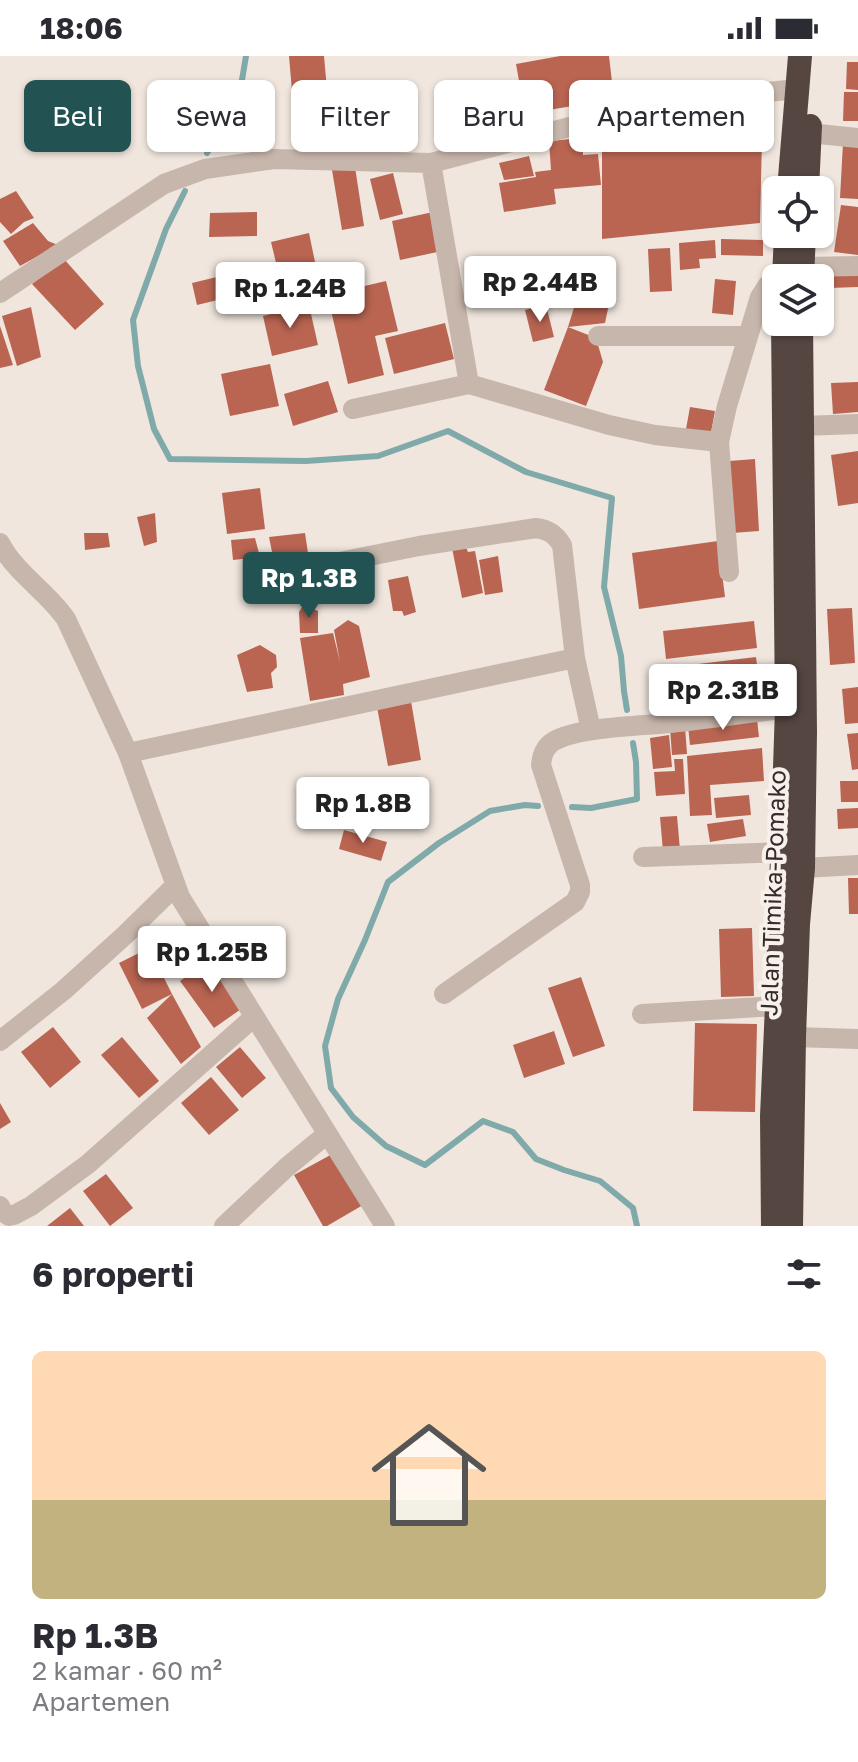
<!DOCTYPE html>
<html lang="id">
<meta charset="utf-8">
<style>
body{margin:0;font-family:"Golos Text",sans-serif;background:#f2f2f3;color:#2b2b33;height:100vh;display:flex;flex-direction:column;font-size:30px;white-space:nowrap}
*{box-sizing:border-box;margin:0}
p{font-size:26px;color:#7c7c81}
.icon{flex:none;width:44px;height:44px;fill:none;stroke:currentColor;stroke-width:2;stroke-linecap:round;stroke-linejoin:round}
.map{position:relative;height:1170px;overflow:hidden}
.sheet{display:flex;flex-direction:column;background:#fff;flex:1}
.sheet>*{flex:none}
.top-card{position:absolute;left:24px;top:24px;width:810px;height:72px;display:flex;gap:16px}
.fabs{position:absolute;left:762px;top:120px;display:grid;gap:16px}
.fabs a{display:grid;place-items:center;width:72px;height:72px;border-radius:12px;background:#fff;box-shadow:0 2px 6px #0004;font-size:40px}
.price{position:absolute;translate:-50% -68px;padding:0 18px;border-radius:8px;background:#fff;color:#222;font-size:26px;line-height:52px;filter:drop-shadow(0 2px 4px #0008)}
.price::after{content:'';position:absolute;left:50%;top:48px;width:24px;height:18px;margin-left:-12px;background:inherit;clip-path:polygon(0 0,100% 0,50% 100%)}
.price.current{background:#235252;color:#fff}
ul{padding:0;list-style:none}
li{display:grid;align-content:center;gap:16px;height:424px;padding:0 32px}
li span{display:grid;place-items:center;height:248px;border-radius:12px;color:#555}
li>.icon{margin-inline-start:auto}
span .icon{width:144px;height:144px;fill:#fffc;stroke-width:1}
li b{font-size:34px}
h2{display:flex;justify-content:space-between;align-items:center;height:96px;padding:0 32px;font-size:34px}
.chip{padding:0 28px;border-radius:12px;background:#fff;box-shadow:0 2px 6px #0004;font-size:28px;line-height:72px}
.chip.current{background:#235252;color:#fff}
.status{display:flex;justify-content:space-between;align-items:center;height:56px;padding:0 40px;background:#fff;direction:ltr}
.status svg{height:22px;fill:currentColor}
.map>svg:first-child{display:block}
</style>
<div class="status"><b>18:06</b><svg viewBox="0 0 49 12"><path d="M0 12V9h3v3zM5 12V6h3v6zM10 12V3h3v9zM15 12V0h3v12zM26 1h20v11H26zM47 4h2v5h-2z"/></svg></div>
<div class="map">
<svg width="858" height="1170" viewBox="0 0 858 1170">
<rect width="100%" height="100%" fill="#f0e6de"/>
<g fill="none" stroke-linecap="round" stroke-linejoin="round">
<path stroke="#80aaa9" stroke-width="6" d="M207,97L234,54L241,30L246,0
M185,135L166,173L133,264L138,310L154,373L170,403L306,405L378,400L448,375L526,416L612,442L604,531L621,600L624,635L627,654
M538,750L525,749L490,755L439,787L388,826L365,884L338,943L325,990L331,1032L353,1061L386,1090L425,1109L483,1065L513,1076L536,1103L564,1114L600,1125L633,1152L637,1170
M572,751L591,752L637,743L636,706L633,687"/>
</g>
<path fill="#b96552" d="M289,0H324L329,56L294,59Z
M560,0H609L614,43L525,58L516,8Z
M847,6H858V34L846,33Z
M844,36H858V65H843Z
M763,40L760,167L602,183V56Z
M176,59L191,83L174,94L159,70Z
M582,82L583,99L598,98L601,129L554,133L556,148L504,156L499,127L536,121L535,116L551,114L549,85Z
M843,87L858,88V143L840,142Z
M529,100L534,120L504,124L499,107Z
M355,111L364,170L342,174L332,114Z
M393,117L403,158L380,164L370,123Z
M16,135L34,162L24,166L11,178L0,166V143Z
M841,149L858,151V199L834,196Z
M257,156V180L209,181L210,157Z
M433,156L442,195L400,204L392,165Z
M33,167L48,185L58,189L20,210L3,185Z
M309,177L315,206L278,215L271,186Z
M721,183L763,184V200L721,199Z
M715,184L716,202L699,203L700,212L680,214L679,187Z
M670,192L672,235L650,236L648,193Z
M64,203L104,248L75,274L32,228Z
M270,208L276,230L197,249L192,227Z
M858,214V231L829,232L828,215Z
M715,223L736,225L733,259L712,257Z
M386,225L398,275L375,280L384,319L348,328L330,250L359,244L356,232Z
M577,242L609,248L605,267L568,271L596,282L603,306L586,350L544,334L568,271Z
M309,249L318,289L272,300L263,260Z
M546,249L554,281L533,286L525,254Z
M31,251L41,301L17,310L2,260Z
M445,267L454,303L394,318L385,282Z
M0,270L13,309L0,312Z
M270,308L279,350L230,360L221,318Z
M328,325L338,356L293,370L284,338Z
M858,326V356L833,358L831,327Z
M690,351L715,355L711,377L686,373Z
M858,395V447L838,450L831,399Z
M755,403L759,475L732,477L729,405Z
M260,432L265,473L227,478L222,437Z
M155,457L157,486L144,490L137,461Z
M84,477H108L110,491L85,494Z
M305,477L308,497L273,501L269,481Z
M255,482L260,501L233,504L231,484Z
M718,485L725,541L639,553L632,497Z
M465,489L468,496L475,495L483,537L462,542L452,492Z
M498,500L503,536L485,539L479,504Z
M408,520L416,556L404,560L402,555H393L388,524Z
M304,548L318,555V577H300L299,556Z
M852,552L855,607L830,609L827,553Z
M348,564L359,570L370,621L343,628L344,639L310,645L300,582L333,577L340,606L334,574Z
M754,565L757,592L666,603L663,575Z
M260,589L276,599L277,611L271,617L273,632L247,636L237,599Z
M756,601L762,649L696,658L690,609Z
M858,631V667L845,668L842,633Z
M411,645L421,704L388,710L377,651Z
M757,663L759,681L690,689L688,670Z
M685,671L687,698L672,699L670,672Z
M858,677V713L852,714L847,678Z
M669,679L672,711L653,713L650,682Z
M762,692L764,725L710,729L712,759L690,760L687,700Z
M674,703H683L685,738L656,740L654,716L675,715Z
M840,725H858V746H841Z
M749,739L751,759L716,762L714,742Z
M858,752V772L838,773L837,753Z
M677,760L680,794L663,795L660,761Z
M743,763L746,780L710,786L707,768Z
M344,774L387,786L381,805L339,793Z
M848,822H858V858H849Z
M752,872L754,940L721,941L719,873Z
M149,892L172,938L142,953L119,907Z
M210,904L244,951L214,972L180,925Z
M581,921L605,990L573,1001L548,932Z
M172,938L201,991L181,1008L147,962Z
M695,967L757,968L755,1056L693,1055Z
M53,971L81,1006L50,1032L21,996Z
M554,975L565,1008L524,1022L513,989Z
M122,981L159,1025L139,1042L101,999Z
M240,991L266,1022L242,1042L216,1011Z
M211,1021L239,1054L209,1079L181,1047Z
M0,1047L11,1066L0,1073Z
M334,1097L363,1149L327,1170H323L294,1119Z
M106,1118L133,1152L110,1170L83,1135Z
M70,1152L84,1170H47Z"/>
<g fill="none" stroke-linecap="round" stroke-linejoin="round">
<path stroke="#c7b6ab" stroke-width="20" d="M809,77L858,82
M802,211L858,210
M0,237L164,128L205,113L274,103L431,107
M598,280H747
M469,328L609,369L655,379L719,386
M353,353L469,328L431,107L585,67L604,53L797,33
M802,370L858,368
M0,487C16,518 47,535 66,563L128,697L180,841L385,1170
M289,516L419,490L536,472C549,474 555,478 562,489L575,602L591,674
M729,516L719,386L727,350L760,241L767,230L776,226
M128,697L575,602
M643,801L782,796
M803,812L858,809
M444,938L575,846L580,836V829L541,709C542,698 545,689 556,684C582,671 640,670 671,667C710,663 749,657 787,652
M642,958L777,950
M794,981L858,983
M0,985L63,935L125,879L176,829
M0,1150L3,1156L9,1160L14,1159L31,1150L88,1108L254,961
M224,1170L287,1111L327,1078"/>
<path stroke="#554641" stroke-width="24" d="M789,134L800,0
M807,134L810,70
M784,222L786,178
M802,222L804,178
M773,1170L772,1060L777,950L787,652L783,266
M791,1170L794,981L798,868L803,812L805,676L801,266"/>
</g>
<g text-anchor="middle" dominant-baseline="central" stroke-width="8" stroke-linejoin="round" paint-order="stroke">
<g font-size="24" fill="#352c29" stroke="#f8f0ea">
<text transform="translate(772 837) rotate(-88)">Jalan Timika-Pomako</text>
</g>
</g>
</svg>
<div class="fabs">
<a><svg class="icon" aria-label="locate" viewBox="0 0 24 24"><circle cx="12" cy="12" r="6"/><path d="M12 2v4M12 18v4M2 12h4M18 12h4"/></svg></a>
<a><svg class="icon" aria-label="layers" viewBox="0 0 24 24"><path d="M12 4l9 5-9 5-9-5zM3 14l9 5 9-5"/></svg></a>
</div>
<b class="price" style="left:540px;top:268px">Rp 2.44B</b>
<b class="price" style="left:290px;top:274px">Rp 1.24B</b>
<b class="price current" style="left:309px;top:564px">Rp 1.3B</b>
<b class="price" style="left:723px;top:676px">Rp 2.31B</b>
<b class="price" style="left:363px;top:789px">Rp 1.8B</b>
<b class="price" style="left:212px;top:938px">Rp 1.25B</b>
<div class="top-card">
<a class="chip current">Beli</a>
<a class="chip">Sewa</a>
<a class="chip">Filter</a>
<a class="chip">Baru</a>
<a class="chip">Apartemen</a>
</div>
</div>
<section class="sheet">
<h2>6 properti<svg class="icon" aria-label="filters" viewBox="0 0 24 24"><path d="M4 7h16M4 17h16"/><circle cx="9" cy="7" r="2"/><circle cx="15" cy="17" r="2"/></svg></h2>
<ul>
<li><span style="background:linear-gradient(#ffd9b3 60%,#c2b280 0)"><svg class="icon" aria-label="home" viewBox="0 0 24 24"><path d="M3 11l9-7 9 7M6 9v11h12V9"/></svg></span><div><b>Rp 1.3B</b><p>2 kamar · 60 m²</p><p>Apartemen</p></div></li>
</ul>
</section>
